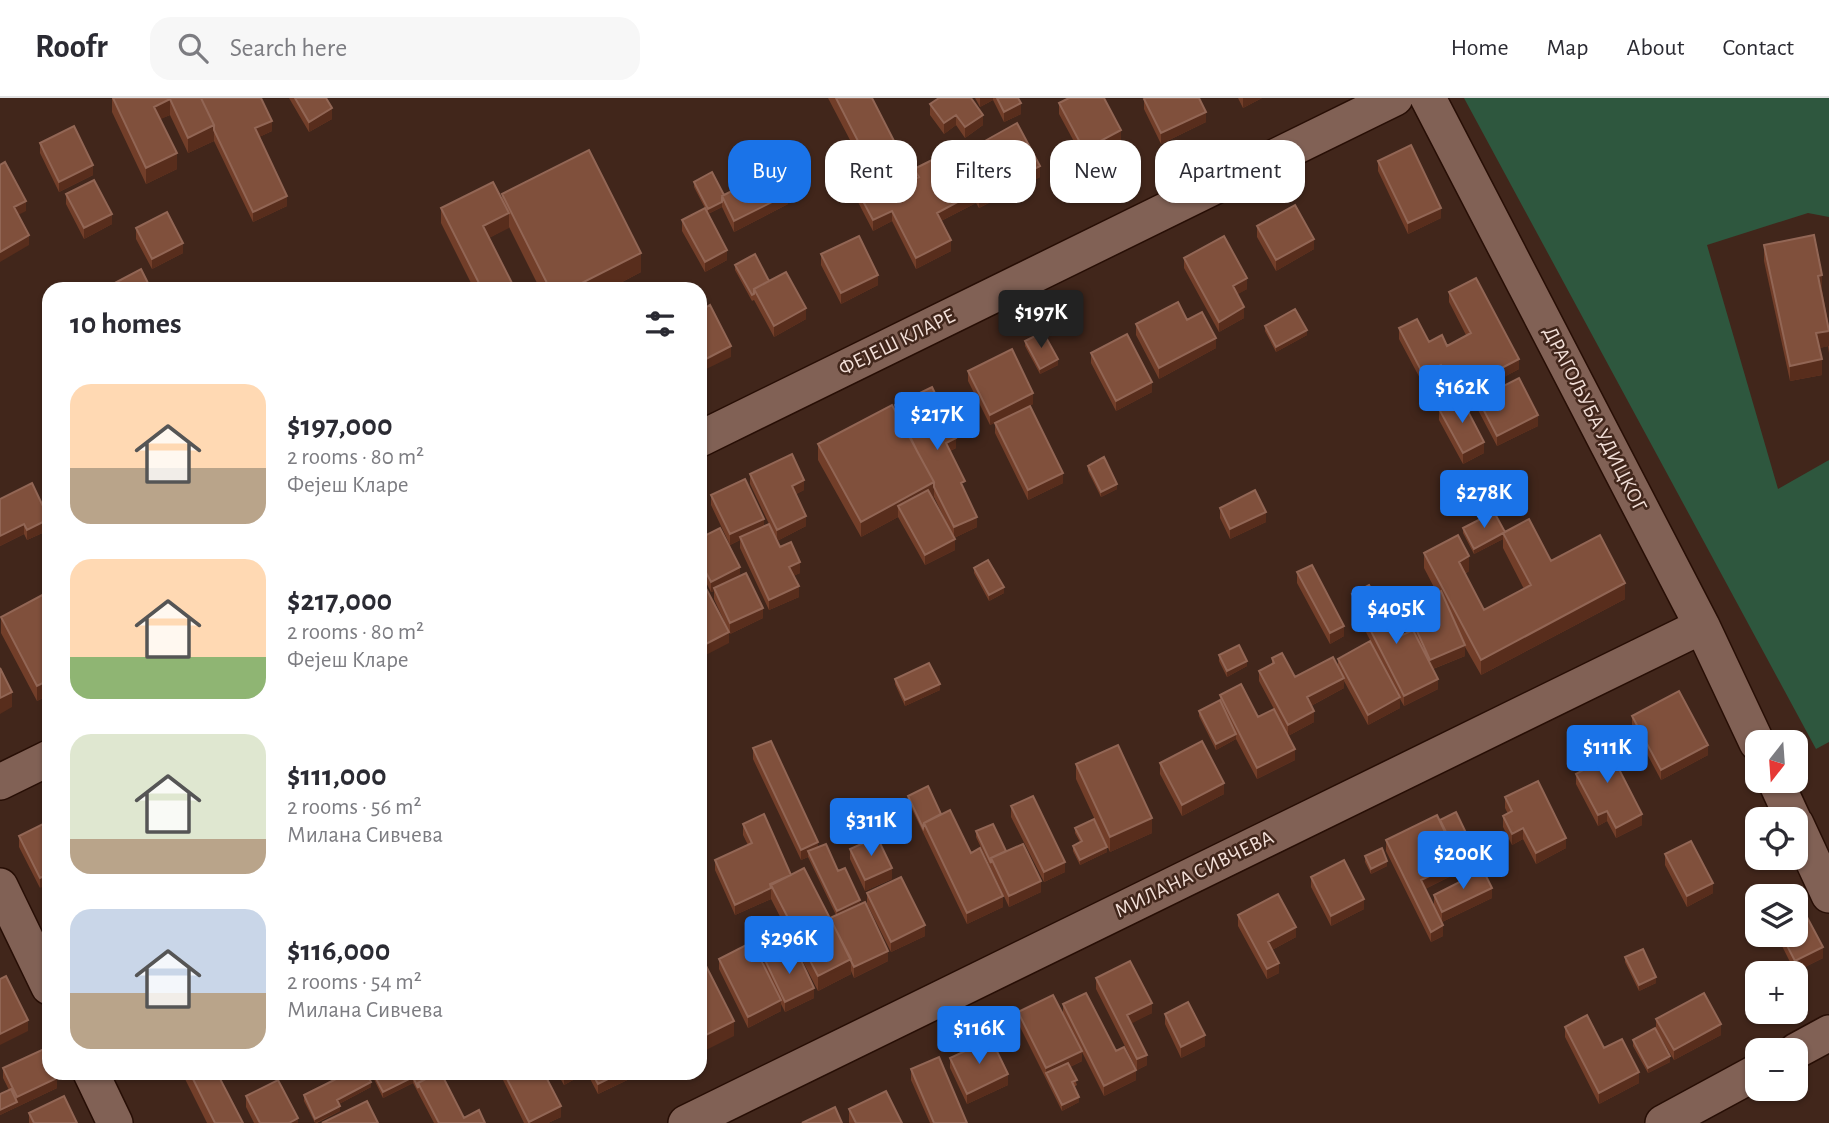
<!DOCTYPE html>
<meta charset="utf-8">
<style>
body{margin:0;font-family:"Alegreya Sans",sans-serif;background:#f7f7f7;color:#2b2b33;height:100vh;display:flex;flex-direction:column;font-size:26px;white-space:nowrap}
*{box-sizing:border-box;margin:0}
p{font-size:23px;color:#7c7c81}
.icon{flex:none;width:38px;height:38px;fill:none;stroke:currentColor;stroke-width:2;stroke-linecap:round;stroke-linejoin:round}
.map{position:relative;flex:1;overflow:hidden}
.details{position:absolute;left:42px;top:184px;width:665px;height:798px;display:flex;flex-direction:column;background:#fff;border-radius:21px;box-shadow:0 2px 5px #0004}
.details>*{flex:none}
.hud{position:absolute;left:728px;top:42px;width:665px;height:63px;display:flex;gap:14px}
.needle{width:46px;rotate:197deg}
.fabs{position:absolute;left:1745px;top:632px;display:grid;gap:14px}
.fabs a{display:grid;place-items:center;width:63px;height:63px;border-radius:14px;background:#fff;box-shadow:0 2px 5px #0004;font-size:35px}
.price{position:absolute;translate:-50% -60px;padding:0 16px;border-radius:7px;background:#1a73e8;color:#fff;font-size:23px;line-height:46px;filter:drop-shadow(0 2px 4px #0008)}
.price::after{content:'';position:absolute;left:50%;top:42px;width:21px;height:16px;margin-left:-10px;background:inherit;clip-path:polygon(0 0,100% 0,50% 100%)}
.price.selected{background:#222;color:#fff}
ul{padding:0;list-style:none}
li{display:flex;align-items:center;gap:21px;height:175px;padding:0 28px}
li span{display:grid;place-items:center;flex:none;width:196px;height:140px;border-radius:21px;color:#555}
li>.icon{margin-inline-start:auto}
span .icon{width:84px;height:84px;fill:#fffc;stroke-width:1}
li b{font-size:30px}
h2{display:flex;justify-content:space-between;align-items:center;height:84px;padding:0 28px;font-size:30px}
.tag{padding:0 24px;border-radius:21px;background:#fff;box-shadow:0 2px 5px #0004;font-size:24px;line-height:63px}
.tag.selected{background:#1a73e8;color:#fff}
header{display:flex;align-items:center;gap:42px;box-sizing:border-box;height:98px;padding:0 35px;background:#fff;border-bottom:2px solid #e1e1e2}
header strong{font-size:33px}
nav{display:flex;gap:38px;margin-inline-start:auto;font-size:24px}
.search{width:490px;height:63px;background:#f7f7f7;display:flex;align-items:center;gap:18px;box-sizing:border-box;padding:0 24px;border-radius:21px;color:#7c7c81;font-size:26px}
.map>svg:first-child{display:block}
</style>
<header>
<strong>Roofr</strong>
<div class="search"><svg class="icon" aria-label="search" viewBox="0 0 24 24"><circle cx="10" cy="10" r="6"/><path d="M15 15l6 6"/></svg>Search here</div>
<nav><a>Home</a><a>Map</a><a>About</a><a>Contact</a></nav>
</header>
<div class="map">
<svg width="1829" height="1025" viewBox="0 0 1829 1025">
<rect width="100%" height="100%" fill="#41261b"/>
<path fill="#2e573e" d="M1464,0H1829V119L1808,115L1707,147L1778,391L1829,362V644L1816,651Z"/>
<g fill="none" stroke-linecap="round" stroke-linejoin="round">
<defs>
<path id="street" d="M1428,0L1702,528L1757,645
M700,341L1395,0
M1775,682L1793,721
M0,684L49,660
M1796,726L1829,797
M0,788L49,889
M1796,953L1829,935
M91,975L115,1025
M686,1025L1702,528
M1663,1025L1757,974"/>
</defs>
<use href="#street" stroke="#270e05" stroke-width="38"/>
<use href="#street" stroke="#816155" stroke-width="35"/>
</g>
<path fill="#723e29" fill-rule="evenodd" d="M112,0H261L272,33L259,39L287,108L253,124L214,43L188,55L170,17L160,21L177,71L146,86L112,14Z
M289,0H326L332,21L309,34Z
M828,0H872L912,82L914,81V71L958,58L1040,79L979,110L976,105L941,123L951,153L916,171L892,123L873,133L846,81V71L861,63Z
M975,0H1018L1021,16L1004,24L993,2L980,9Z
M1238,0H1262L1243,10Z
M1144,1L1206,24L1161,46L1144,11Z
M1059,5L1121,42L1084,62L1059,16Z
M930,6L983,27L965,40L956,27L944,36L930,17Z
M40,45L93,77L59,94L40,55Z
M1378,63L1441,120L1408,136L1378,73Z
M694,84L724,97L788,106L734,134L722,109L708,116L694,89Z
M66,96L112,126L84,141L66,106Z
M502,96L641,174L609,191H540L509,129L489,140L515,191H474L441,125V110L502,101Z
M682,122L727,162L705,174L682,133Z
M1257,128L1314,151L1276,173L1257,139Z
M136,130L183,155L152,171L136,141Z
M1764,147L1822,192L1829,229V255L1828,248L1819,250L1822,277L1790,283L1764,163Z
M821,156L878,187L841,206L821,167Z
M1184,160L1247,191L1237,196L1244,220L1219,234L1184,170Z
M735,167L769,183L806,221L774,239L754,202L752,203L735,172Z
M1449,194L1519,271L1462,301L1484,355L1463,366L1439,322V311L1455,303L1441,277L1423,286L1399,241V230L1429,244L1447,248L1466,237L1449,204Z
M1136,226L1216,250L1159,281L1136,237Z
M1265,228L1307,237L1276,254L1265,233Z
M1025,243L1058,267L1040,276L1025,248Z
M1091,255L1152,294L1116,313L1091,265Z
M968,273L1033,306L990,327L968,283Z
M1478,301L1538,328L1497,348L1478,312Z
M895,307L956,350L950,353L977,429L954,440L955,452L925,467L898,419L861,439L818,362V346L895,312ZM934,399L952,436L932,400Z
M995,325L1063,385L1028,402L995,335Z
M1088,368L1117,391L1101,399L1088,373Z
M750,376L804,392L796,396L806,428L777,443L780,449L800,475L793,478L799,499L769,512L740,450V442L730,447L711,407V397L764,428L769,426L750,386Z
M0,401L49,419V432L27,442L24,436L0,448Z
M1220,410L1266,424L1230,441L1220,420Z
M1463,430L1504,434L1551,463L1625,501L1481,577L1465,549V558L1433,571L1438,591L1404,608L1400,601V610L1368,627L1344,583V590L1311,608L1314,624L1288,638L1295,662L1257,681L1236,641L1216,652L1199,618V613L1220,602V597L1258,619L1274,611L1259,583V573L1272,566V560L1295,579L1338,568V561L1385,571L1352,507V496L1396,540L1412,532L1406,519V509L1437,495L1424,470V455L1469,473L1465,476L1484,512L1524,491L1503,450V441L1474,456L1463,435Z
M700,440L740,478L763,520L730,536L714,501V493L711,494L700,473Z
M974,470L1004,495L989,503L974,475Z
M1297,474L1344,538L1330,546L1297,485Z
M49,495V597L37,603L1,535V519Z
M1219,557L1247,568L1227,579L1219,563Z
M895,581L940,592L905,608L895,586Z
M1632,618L1708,657L1661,682L1632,628Z
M753,650L818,749L838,773L860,806L888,863L854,880L851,873V876L818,893L771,801L735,817L715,772V762L748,747L743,737V726L830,821L836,817L808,759L801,762L753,661Z
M1577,656L1642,727L1616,740L1607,723L1598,728L1576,686V676L1581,673L1577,666Z
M1160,665L1224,696L1182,718L1160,676Z
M1076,666L1152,735L1110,754L1076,681Z
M908,698L941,716L971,755L1003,809L967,826L908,703Z
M1505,699L1566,750L1536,766L1523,741L1512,747L1503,729V718L1508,716L1505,710Z
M1011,708L1065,774L1044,784L1011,719Z
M1440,722L1468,744L1453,751L1459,774L1425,791L1434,807V797L1492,800L1442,824L1443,838L1431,844L1386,753V742L1440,725Z
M49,723L40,790L19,749V738Z
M1075,730L1107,754L1080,767L1073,753V748L1080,744L1075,735Z
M976,733L1006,753L1041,794L1009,809L976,739Z
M850,751L892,781L865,793L850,761Z
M1665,756L1713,795L1687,809L1665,767Z
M1365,758L1387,768L1371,776L1365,764Z
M1311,779L1364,811L1331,828L1311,789Z
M867,795L925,838L891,854L867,806Z
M1238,817L1296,839L1272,852L1279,875L1267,881L1238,828Z
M1776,836H1796L1823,860L1795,874Z
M1625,859L1656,885L1639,893L1625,864Z
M764,860L786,864L814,900L785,914L781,906V913L748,930L719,871V861L764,868Z
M1096,880L1152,915L1131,925L1147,967L1137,972L1096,891Z
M1063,906L1116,953L1136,982L1104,998L1082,954V963L1070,969L1077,987L1074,989L1079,1004L1062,1013L1018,925V914L1063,915Z
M1165,916L1205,948L1181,960L1165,926Z
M1656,921L1721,937L1674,962L1656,931Z
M1565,929L1604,950L1639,985L1599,1006L1565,939Z
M1633,942L1670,964L1648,975L1633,948Z
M950,960L1008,987L967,1006L950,970Z
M3,970L57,990L0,1017V996L9,992L3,980Z
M911,971L967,1025H930L911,982Z
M182,975H217L243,1025H207Z
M371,975H431L464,1020L485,1025H434L413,985L383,1000Z
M503,975H544L561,1019L548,1025H524L503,982Z
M557,975H584V976L564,987Z
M587,975H642L598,996Z
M371,989L339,1006L340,1013L317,1025H315L304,1003V997Z
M246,998L298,1025H254L246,1009Z
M849,1011L902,1025H849Z
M29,1015L77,1025H29Z"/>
<path fill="#582d1c" d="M980,0H993V2L980,9Z
M1243,0H1262L1243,10Z
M170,1V17L154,24V9Z
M1021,5V16L1004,24V14Z
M332,10V21L309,34V24Z
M1206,14V24L1161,46V35Z
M956,17V27L944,36V25Z
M983,17V27L965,40V29Z
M272,23V33L255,41V30Z
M214,27V43L188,55V40Z
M1121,32V42L1084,62V52Z
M177,55V71L146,86V70Z
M93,67V77L59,94V84Z
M1040,68V79L979,110V100Z
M912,78V93L883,108V92Z
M976,94V105L937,125V115Z
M788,96V106L734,134V123Z
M287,98V108L253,124V114Z
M26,103V113L14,119V109Z
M722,104V109L708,116V111Z
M1441,110V120L1408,136V125Z
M892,113V123L873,133V122Z
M509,115V130L483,143V128Z
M112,116V126L84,141V130Z
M29,137V147L0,164V154Z
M1314,141V151L1276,173V162Z
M951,142V153L916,171V160Z
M183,145V155L152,171V161Z
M727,152V162L705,174V164Z
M641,155V174L609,191H570Z
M878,177V187L841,206V195Z
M1822,177V192L1818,193V178Z
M1247,180V191L1233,199V188Z
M1244,209V220L1219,234V224Z
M806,210V221L774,239V228Z
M1307,232V237L1276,254V249Z
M1829,233V248L1816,251V235Z
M1216,240V250L1159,281V270Z
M731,248V259L700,274V264Z
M1058,261V267L1040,276V271Z
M1519,261V271L1456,305V294Z
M1822,261V277L1790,283V268Z
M1441,267V277L1423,286V276Z
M1152,284V294L1116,313V303Z
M1033,295V306L990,327V317Z
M1538,317V328L1497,348V338Z
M956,340V350L946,355V345Z
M1484,344V355L1463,366V355Z
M1063,375V385L1028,402V392Z
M804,382V392L792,398V388Z
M934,384V400L903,416L898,408V419L861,439V424Z
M1117,386V391L1101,399V394Z
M1266,414V424L1230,441V431Z
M806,418V428L777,443V432Z
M977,419V429L954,440V429Z
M49,421V432L27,442V432Z
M764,421V431L740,439V442L730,447V436Z
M24,426V436L0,448V438Z
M1503,435V441L1474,456V451Z
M955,441V452L925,467V457Z
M1469,458V473L1459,479V464Z
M800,464V475L789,480V469Z
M740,469V479L714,490V493L711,494V484Z
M1625,485V501L1481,577V562Z
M799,488V499L769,512V502Z
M1004,489V495L989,503V497Z
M763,510V520L730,536V525Z
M1344,528V538L1330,546V535Z
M729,534V545L700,560V549Z
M1465,547V558L1430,572V562Z
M1247,563V568L1227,579V573Z
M1344,580V590L1307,610V599Z
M1438,581V591L1404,608V598Z
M49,582V597L37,603V588Z
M940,586V592L905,608V602Z
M12,594V609L0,616V600Z
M1400,599V610L1368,627V617Z
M1314,613V624L1288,638V627Z
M1236,636V641L1216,652V646Z
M1708,647V657L1661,682V672Z
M1295,651V662L1257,681V670Z
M1224,685V696L1182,718V707Z
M1607,713V723L1598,728V717Z
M1642,716V727L1616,740V730Z
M1152,720V735L1110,754V739Z
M1523,730V741L1512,747V736Z
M1468,739V744L1452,751V746Z
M1566,740V750L1536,766V755Z
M818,744V754L808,753V759L801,762V752Z
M1107,749V754L1080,767V762Z
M1387,763V768L1371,776V771Z
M1065,764V774L1044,784V774Z
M1459,764V774L1421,793V782Z
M892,770V781L865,793V782Z
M49,776V786L40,790V780Z
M791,777L771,787V801L735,817V807L770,786Z
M1041,783V794L1009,809V798Z
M1713,785V795L1687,809V798Z
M1492,790V800L1442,824V814Z
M1003,798V809L967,826V815Z
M1364,801V811L1331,828V818Z
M860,802V807L837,818V813Z
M925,827V838L891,854V844Z
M1443,827V838L1431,844V834Z
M1296,829V839L1268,854V844Z
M1823,849V860L1795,874V863Z
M888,853V863L854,880V869Z
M851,861V876L818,893V878Z
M1279,865V875L1267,881V871Z
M1656,879V885L1639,893V887Z
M814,890V900L785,914V904Z
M781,902V913L748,930V919Z
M1152,905V915L1127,928V917Z
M28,922V933L0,947V936Z
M734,923V938L700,955V940Z
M1721,926V937L1674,962V952Z
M1205,937V948L1181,960V949Z
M1082,953V963L1048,980L1046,975V970Z
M1147,957V967L1137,972V961Z
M1670,958V964L1648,975V970Z
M1136,972V982L1104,998V988Z
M1639,974V985L1599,1006V995Z
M566,975H584V976L564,987V976Z
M620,975H642L598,996V986Z
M1008,976V987L967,1006V996Z
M413,979V985L383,1000V994Z
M57,980V990L0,1017V1012L17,1004V999Z
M371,984V989L337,1007V1002Z
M1079,999V1004L1062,1013V1007Z
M340,1008V1013L315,1025V1021Z
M561,1008V1019L548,1025H529Z
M298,1020V1025H289Z"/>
<path fill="#80503c" stroke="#926655" stroke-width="2" d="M113,0H201L214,27L188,40L170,1L154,9L177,55L146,70Z
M201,0H261L272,23L255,30L287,98L253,114L214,32V27Z
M295,0H326L332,10L309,24Z
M836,0H872L912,78L883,92Z
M939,0H971L983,17L965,29L956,17L944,25L930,6Z
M997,0H1018L1021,5L1004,14Z
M1069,0H1104L1121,32L1084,52L1059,5Z
M1146,0H1199L1206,14L1161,35L1144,1Z
M1017,25L1040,68L979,100L976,94L937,115L951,142L916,160L892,113L873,122L846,71L865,61L884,97L919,79L914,71L954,51L958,58Z
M74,28L93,67L59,84L40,45Z
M1411,47L1441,110L1408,125L1378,63Z
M589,52L641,155L570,191H550L502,96Z
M5,64L26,103L14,109L29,137L0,154V67Z
M775,71L788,96L734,123L722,98Z
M712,74L724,97L722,98V104L708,111L694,84Z
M94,82L112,116L84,130L66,96Z
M493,84L509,115L483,128L515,191H482L441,110Z
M1295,107L1314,141L1276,162L1257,128Z
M705,110L727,152L705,164L682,122Z
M167,114L183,145L152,161L136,130Z
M1814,137L1822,177L1818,178L1829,233L1816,235L1822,261L1790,268L1764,147Z
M859,138L878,177L841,195L821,156Z
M1224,138L1247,180L1233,188L1244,209L1219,224L1184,160Z
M755,156L769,183L754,191V196L752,197L735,167Z
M141,171L151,191H113L111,187Z
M786,174L806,210L774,228L754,191Z
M1476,180L1519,261L1456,294L1441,267L1423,276L1399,230L1417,221L1429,244L1442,237L1447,248L1471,235L1449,194Z
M1178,204L1187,222L1202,214L1216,240L1159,270L1136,226Z
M710,207L731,248L700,264V213Z
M1295,211L1307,232L1276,249L1265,228Z
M1043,234L1058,261L1040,271L1025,243Z
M1127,236L1152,284L1116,303L1091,255Z
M1012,251L1033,295L990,317L968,273Z
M1519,280L1538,317L1497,338L1478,301Z
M932,289L956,340L946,345L965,383L961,385L977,419L954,429L934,389V384L917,353L895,307Z
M1461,300L1484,344L1463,355L1439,311Z
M892,307L934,384L861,424L818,346Z
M1030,308L1063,375L1028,392L995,325Z
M792,356L804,382L792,388L806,418L777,432L750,376Z
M1104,359L1117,386L1101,394L1088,368Z
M745,381L764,421L730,436L711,397Z
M32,385L49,421L27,432L24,426L0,438V401Z
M928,392L955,441L925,457L898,408Z
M1255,392L1266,414L1230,431L1220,410Z
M1494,414L1505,434L1474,451L1463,430Z
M1529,421L1551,463L1600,437L1625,485L1481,562L1424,455L1458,437L1469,458L1459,464L1484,512L1531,487L1503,435Z
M769,426L780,449L791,444L800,464L789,469L799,488L769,502L740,439Z
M720,430L740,469L711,484L700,463V440Z
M988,462L1004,489L989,497L974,470Z
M1312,467L1344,528L1330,535L1297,474Z
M746,475L763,510L730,525L714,490Z
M700,479L729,534L700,549Z
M1369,487L1396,540L1413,532L1438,581L1404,598L1352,496Z
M1441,493L1465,547L1430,562L1406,509Z
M48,494L49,582L37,588L1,519Z
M1370,543L1400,599L1368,617L1338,561Z
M1239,547L1247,563L1227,573L1219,557Z
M1282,555L1295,579L1333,559L1344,580L1307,599L1314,613L1288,627L1259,573L1274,565L1272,560Z
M929,565L940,586L905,602L895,581Z
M0,570L12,594L0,600Z
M1241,586L1258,619L1274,611L1295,651L1257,670L1220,597Z
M1679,593L1708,647L1661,672L1632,618Z
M1220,602L1236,636L1216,646L1199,613Z
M1604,642L1642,716L1616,730L1607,713L1598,717L1576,676L1585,671L1577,656Z
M771,643L818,744L801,752L753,650Z
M1202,643L1224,685L1182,707L1160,665Z
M1118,647L1152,720L1110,739L1076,666Z
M1538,683L1566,740L1536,755L1523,730L1512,736L1503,718L1512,713L1505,699Z
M928,688L941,716L924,725L923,730L908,698Z
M1033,698L1065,764L1044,774L1011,708Z
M950,712L971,755L980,750L1003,798L967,815L924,725Z
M1456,714L1468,739L1452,746L1440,722Z
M764,716L791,777L770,786L771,790L735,807L715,762L752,745L743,726Z
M1437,717L1459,764L1421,782L1443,827L1431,834L1386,742Z
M1094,721L1107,749L1080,762L1073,748L1082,743L1075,730Z
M49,723V776L40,780L19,738Z
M993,726L1006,753L991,760V765L976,733Z
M877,739L892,770L865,782L850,751Z
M1691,743L1713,785L1687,798L1665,756Z
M826,746L838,773L845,770L860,802L837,813L808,753Z
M1023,746L1041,783L1009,798L991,760Z
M1382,750L1387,763L1371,771L1365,758Z
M1344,762L1364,801L1331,818L1311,779Z
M804,770L851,861L818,878L771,787Z
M1483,772L1492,790L1442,814L1434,797Z
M901,779L925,827L891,844L867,795Z
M1278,796L1296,829L1268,844L1279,865L1267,871L1238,817Z
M865,804L888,853L854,869L830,820Z
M1800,806L1823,849L1795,863L1781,836H1796V809Z
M752,844L781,902L748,919L719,861Z
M1643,851L1656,879L1639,887L1625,859Z
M780,852L786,864L799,858L814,890L785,904L764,860Z
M1130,863L1152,905L1127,917L1147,957L1137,961L1096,880Z
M704,864L734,923L700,940V866Z
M6,878L28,922L0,936V881Z
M1086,895L1116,953L1124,949L1136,972L1104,988L1063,906Z
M1704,895L1721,926L1674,952L1656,921Z
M1053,897L1082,953L1046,970L1018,914Z
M1188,904L1205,937L1181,949L1165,916Z
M1587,917L1604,950L1622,941L1639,974L1599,995L1565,929Z
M1655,930L1670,958L1648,970L1633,942Z
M991,941L1008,976L967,996L950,960Z
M44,951L49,962V975H55L57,980L17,999L3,970Z
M939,959L967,1025H934L911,971Z
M1068,965L1077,982L1072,984L1079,999L1062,1007L1046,975Z
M190,975H217L243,1025H215Z
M348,975H366L371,984L337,1002L340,1008L315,1021L304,997Z
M373,975H431L432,977L418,985V990L413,979L383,994Z
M437,975H441L464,1020L479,1012L485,1025H439L418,985Z
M504,975H544L561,1008L529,1024Z
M592,975H620L598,986Z
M278,982L298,1020L289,1025H260L246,998Z
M11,991L17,1004L0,1012V996Z
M886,993L902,1025H856L849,1011Z
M64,998L77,1025H34L29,1015Z
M367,1003L378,1025H322Z
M835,1009L842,1025H802Z"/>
<g text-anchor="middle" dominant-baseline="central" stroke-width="5" stroke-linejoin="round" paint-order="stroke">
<g font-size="21" fill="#f3e0d9" stroke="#41261b">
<text transform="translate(897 244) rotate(-26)">ФЕЈЕШ КЛАРЕ</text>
<text transform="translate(1595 321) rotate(63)">ДРАГОЉУБА УДИЦКОГ</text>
<text transform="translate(1194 776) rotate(-26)">МИЛАНА СИВЧЕВА</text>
</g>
</g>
</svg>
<div class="fabs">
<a><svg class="needle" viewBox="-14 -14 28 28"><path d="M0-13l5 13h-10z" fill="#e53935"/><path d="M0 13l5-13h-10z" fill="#7c7c81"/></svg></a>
<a><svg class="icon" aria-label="locate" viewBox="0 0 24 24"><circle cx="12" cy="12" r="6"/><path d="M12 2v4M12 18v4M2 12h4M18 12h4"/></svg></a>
<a><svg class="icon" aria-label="layers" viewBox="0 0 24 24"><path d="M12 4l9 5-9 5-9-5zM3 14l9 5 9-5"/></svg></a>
<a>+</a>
<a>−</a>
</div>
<b class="price selected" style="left:1041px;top:252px">$197K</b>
<b class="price" style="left:1462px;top:327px">$162K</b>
<b class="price" style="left:937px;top:354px">$217K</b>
<b class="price" style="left:1484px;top:432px">$278K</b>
<b class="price" style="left:1396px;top:548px">$405K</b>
<b class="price" style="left:1607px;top:687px">$111K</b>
<b class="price" style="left:871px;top:760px">$311K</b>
<b class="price" style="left:1463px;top:793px">$200K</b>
<b class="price" style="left:789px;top:878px">$296K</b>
<b class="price" style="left:979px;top:968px">$116K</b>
<div class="hud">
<a class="tag selected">Buy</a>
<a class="tag">Rent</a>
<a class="tag">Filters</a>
<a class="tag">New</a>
<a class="tag">Apartment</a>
</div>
<section class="details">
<h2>10 homes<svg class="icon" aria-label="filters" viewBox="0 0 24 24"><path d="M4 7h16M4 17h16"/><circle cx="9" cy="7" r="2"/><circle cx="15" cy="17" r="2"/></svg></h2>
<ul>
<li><span style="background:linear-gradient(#ffd9b3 60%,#b9a48a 0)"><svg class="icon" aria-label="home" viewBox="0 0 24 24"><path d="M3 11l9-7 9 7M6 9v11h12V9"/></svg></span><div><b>$197,000</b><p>2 rooms · 80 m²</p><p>Фејеш Кларе</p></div></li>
<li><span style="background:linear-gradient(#ffd9b3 70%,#8fb573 0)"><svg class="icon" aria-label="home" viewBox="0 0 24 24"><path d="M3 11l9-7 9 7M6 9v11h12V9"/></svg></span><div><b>$217,000</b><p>2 rooms · 80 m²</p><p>Фејеш Кларе</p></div></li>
<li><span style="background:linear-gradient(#dfe7d0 75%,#b9a48a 0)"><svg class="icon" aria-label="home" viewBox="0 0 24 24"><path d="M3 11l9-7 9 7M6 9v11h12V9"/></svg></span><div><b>$111,000</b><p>2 rooms · 56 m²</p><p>Милана Сивчева</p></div></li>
<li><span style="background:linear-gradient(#c9d6e8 60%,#b9a48a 0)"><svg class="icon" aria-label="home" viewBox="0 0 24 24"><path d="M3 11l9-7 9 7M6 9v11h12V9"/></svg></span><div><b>$116,000</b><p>2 rooms · 54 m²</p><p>Милана Сивчева</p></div></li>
</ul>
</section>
</div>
